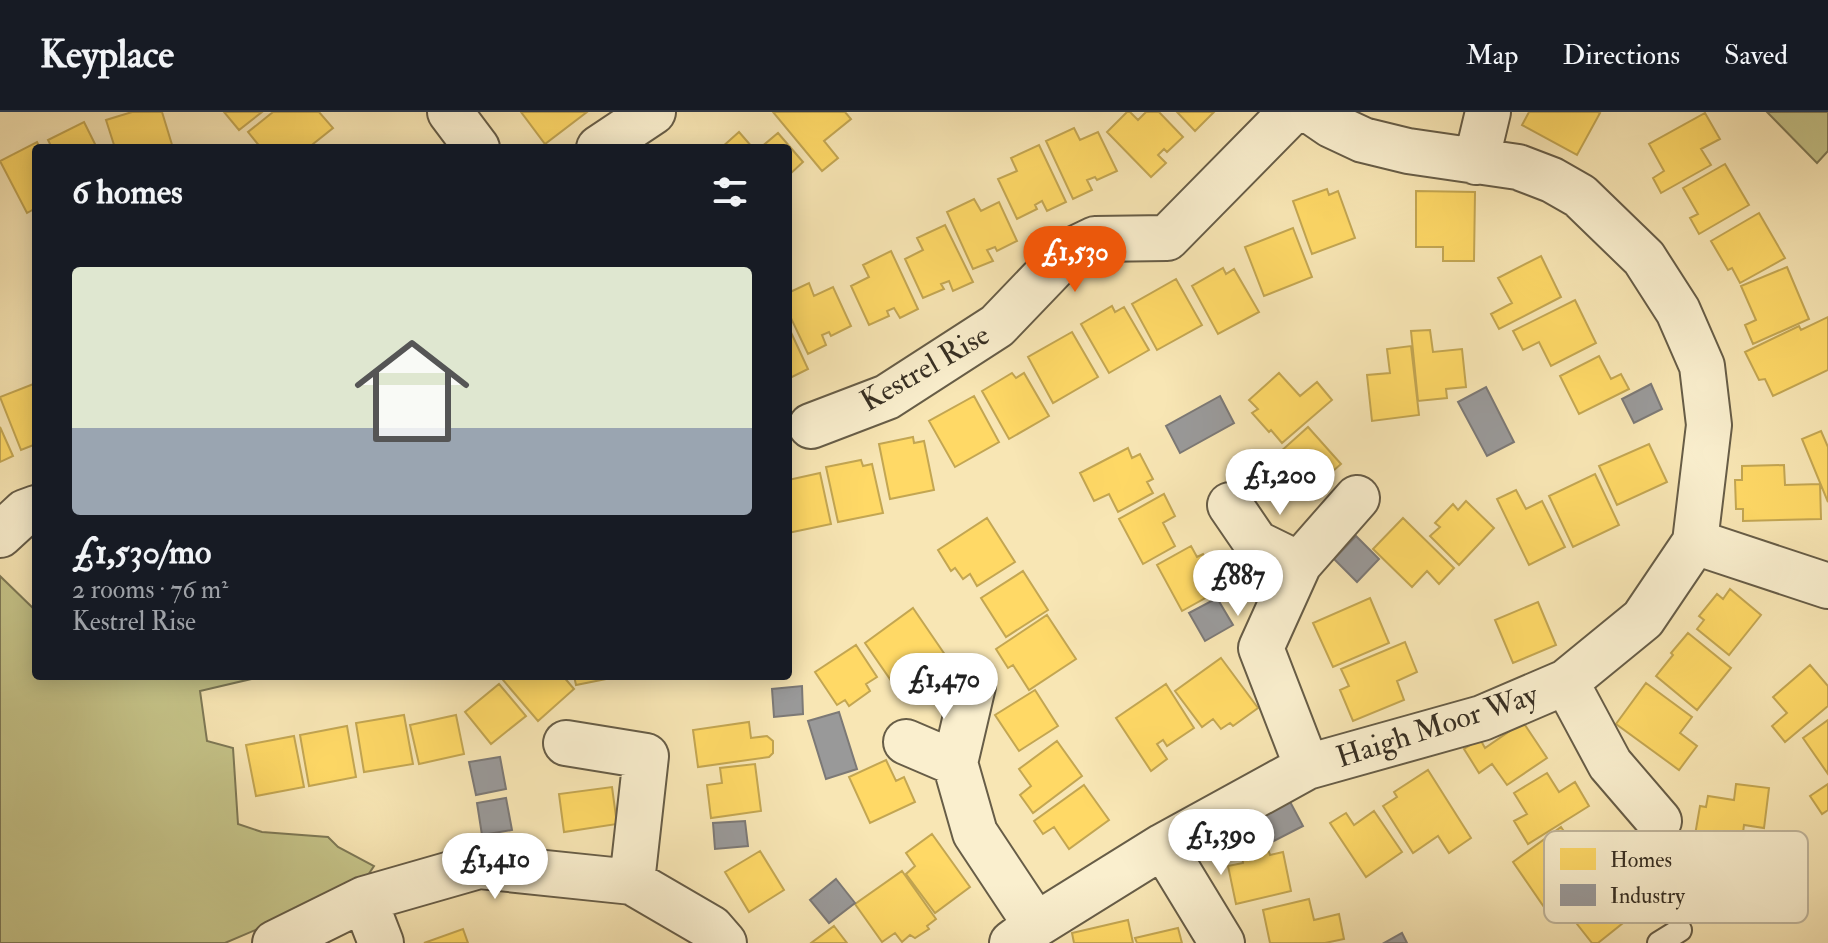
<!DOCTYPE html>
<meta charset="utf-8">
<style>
body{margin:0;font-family:"IM FELL Double Pica",serif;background:#20242c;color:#f1f3f6;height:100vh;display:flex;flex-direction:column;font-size:30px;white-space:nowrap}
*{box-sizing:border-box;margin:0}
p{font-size:26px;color:#9ea1a6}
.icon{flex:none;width:44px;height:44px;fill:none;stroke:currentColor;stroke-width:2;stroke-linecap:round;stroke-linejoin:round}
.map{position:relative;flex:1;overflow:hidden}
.side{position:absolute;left:32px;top:32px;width:760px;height:536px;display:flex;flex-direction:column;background:#171b24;border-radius:8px;box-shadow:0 4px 20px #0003}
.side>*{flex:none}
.price{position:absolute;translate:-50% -68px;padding:0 18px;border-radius:28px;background:#fff;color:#222;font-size:26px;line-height:52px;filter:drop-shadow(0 2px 4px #0008)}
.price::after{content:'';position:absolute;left:50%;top:48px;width:24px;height:18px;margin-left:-12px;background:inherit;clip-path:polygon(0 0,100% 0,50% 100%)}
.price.current{background:#ea580c;color:#fff}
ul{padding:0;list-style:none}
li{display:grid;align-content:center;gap:16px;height:424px;padding:0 40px}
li+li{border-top:2px solid #363941}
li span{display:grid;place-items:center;height:248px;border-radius:8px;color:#555}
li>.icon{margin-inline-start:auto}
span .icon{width:144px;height:144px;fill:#fffc;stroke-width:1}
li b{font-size:34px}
h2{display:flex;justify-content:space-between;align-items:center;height:96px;padding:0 40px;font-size:34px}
header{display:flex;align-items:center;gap:48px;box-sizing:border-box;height:112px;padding:0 40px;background:#171b24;border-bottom:2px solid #363941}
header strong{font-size:38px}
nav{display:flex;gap:44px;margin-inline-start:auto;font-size:28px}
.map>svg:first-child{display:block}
</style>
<header>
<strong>Keyplace</strong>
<nav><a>Map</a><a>Directions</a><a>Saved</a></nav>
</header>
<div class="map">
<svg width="1828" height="831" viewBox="0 0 1828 831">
<rect width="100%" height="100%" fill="#f8e6b4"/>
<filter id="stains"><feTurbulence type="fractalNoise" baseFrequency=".0025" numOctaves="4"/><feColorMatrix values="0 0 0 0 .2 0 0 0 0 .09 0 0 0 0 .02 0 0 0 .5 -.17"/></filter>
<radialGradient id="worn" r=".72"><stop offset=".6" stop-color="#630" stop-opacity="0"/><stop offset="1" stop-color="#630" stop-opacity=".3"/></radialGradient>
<path fill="#c5c388" stroke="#7e7956" stroke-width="2" d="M1767,0H1828V39L1817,51Z
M0,464L36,499V564H264L200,579L207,629L233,636L238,712L262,720L328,725L338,735L374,754L368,763L286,805L225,831H0Z"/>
<path fill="#ffd966" stroke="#c3a652" stroke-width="2" d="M132,0H162L173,36H115L106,8Z
M224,0H262L239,18Z
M273,0H319L333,16L308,36H261L248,20Z
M521,0H587L545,32Z
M773,0H845L851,7L824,29L838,46L822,59Z
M1127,0H1130L1138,8L1146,0H1159L1183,25L1167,40L1164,37L1158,43L1166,51L1151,65L1107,20Z
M1177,0H1214L1195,19Z
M1529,0H1598L1600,1L1577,43L1522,13Z
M1705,1L1720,27L1701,37L1711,53L1661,81L1653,66L1664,59L1649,32Z
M84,10L97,36H52L48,28Z
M1074,16L1080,28L1098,20L1117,59L1097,68L1095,65L1087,68L1092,78L1073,87L1046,29Z
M739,20L753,36H721Z
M778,21L803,50L788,64V36H760Z
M37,30L40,36H36V96L27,101L0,49Z
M1039,33L1066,90L1047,99L1042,89L1035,93L1037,97L1017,107L998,67L1017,59L1011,46Z
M1725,52L1749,93L1699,122L1690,106L1698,102L1683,76Z
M1327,77L1329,83L1338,79L1355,126L1312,142L1293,89Z
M1416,79L1475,80L1474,149H1443V135H1416Z
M974,87L981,99L999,90L1017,129L997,139L995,135L987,138L993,149L973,157L947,100Z
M1759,101L1785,146L1740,171L1732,156L1728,158L1711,129Z
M945,113L973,170L953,179L949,169L941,172L944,177L923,186L905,147L923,138L917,126Z
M1293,116L1312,165L1264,184L1245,135Z
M891,139L918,197L900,206L894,196L887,199L889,204L869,213L851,174L869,165L863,153Z
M1541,144L1561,185L1499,217L1491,202L1512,191L1498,166Z
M1787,155L1809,207L1753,232L1745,213L1756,208L1741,174Z
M1223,156L1226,162L1234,157L1259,200L1218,222L1192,174Z
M1176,167L1202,213L1157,238L1132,192Z
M809,171L814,184L833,175L851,214L831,224L829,220L822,223L826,233L808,242L788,200V181Z
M1575,188L1596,231L1551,254L1539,230L1523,238L1513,219Z
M1112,194L1115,200L1124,195L1149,238L1109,261L1081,212Z
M1828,205V258L1773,284L1765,267L1759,268L1745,240L1799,214L1801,218Z
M788,214L808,257L790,266L788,263Z
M1430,218L1433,240L1462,237L1466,275L1446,277L1447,286L1418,289L1411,219Z
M1072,220L1098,265L1053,291L1028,245Z
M1411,234L1419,303L1372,309L1367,263L1390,261L1387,237Z
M1599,244L1611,267L1621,262L1629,277L1579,302L1560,264Z
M1012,261L1016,266L1024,261L1049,304L1009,327L982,279Z
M1279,261L1300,284L1317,270L1332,288L1282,331L1271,318L1269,320L1252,301L1258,297L1249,288Z
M36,271V332L21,338L0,285Z
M974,284L999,330L955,355L929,309Z
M0,315L13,344L0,350Z
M1308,315L1341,352L1307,382L1288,362L1284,365L1270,349Z
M1821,319L1828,335V390L1802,327Z
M913,325L914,331L924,329L934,378L890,387L879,332Z
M1649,332L1667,370L1617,393L1599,354Z
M1128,336L1132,346L1140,342L1153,367L1147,370L1153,381L1118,400L1109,382L1094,389L1080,361Z
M861,348L863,354L872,352L883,401L838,410L826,355Z
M1784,353L1785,373L1820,372L1821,407L1743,409V397H1736L1735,368H1742V354Z
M820,361L831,412L788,421V368Z
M1595,362L1619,413L1573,435L1549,384Z
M1516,378L1526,397L1542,389L1565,435L1529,453L1497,387Z
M1164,382L1175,404L1163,411L1175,434L1143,452L1119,407Z
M1466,389L1494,416L1459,453L1430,424L1440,415L1435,411L1453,392L1458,398Z
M987,406L1015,450L977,474L970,462L963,467L955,456L951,459L938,438Z
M1403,406L1454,456L1439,472L1427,459L1412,475L1373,437Z
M1191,434L1197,445L1203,442L1216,466L1210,469L1216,480L1182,499L1157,453Z
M1023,459L1048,498L1006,525L981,486Z
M1730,477L1761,503L1729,543L1697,517L1704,508L1699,504L1717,482L1723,487Z
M1370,486L1389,531L1333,555L1313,511Z
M1538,490L1556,533L1513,551L1495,508Z
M913,496L950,550L925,568L921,562L911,569L905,561L892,570L865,531Z
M1047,503L1076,547L1029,578L1013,553L1008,556L996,537Z
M1688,521L1731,556L1697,598L1656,564L1673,543L1671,541Z
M1405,530L1417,560L1397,569L1404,588L1353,609L1340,578L1349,574L1341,557Z
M856,533L877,565L866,572L870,579L849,594L845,588L837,593L815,560Z
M1221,546L1258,596L1233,614L1230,611L1221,617L1213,607L1202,615L1175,579Z
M1810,553L1828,574V594L1785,630L1772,614L1787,601L1773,585Z
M508,564H563L574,577L538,609L503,568Z
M574,564H621L576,573Z
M1646,571L1692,605L1680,621L1697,634L1679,658L1616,612Z
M499,572L526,604L491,632L465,600Z
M1166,572L1194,616L1167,634L1163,628L1157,632L1167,647L1151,659L1116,606Z
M1035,578L1058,614L1019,639L995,603Z
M404,603L413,652L364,660L356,611Z
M456,603L464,642L419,652L410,613Z
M1828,608V662L1803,626Z
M749,610L751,626L767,624L773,629V641L769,645L698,655L693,618Z
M1523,610L1547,646L1507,673L1492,652L1479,661L1464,637L1480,627L1485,636Z
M347,614L356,665L309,674L300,623Z
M294,624L304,675L256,684L246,633Z
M1057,629L1082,664L1033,701L1020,683L1031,674L1019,657Z
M886,648L896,669L904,665L915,690L870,711L849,665Z
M755,652L761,699L711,706L707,673L722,671L720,656Z
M1428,658L1471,726L1449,741L1438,724L1413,741L1383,694L1397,685L1394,680Z
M1547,661L1559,680L1575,670L1589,694L1528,732L1514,709L1527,702L1514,681Z
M1736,672L1769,676L1764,716L1744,713L1740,743L1702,738L1704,725L1695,723L1700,694L1706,695L1708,684L1734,688Z
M1828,672V698L1822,702L1810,684Z
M1084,673L1109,708L1069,737L1054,715L1043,722L1034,709Z
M612,675L617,712L564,720L559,682Z
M1374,699L1402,740L1366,765L1330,711L1346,701L1354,713Z
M1561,715L1593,761L1544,795L1513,750Z
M932,722L970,775L935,801L906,762L915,754L906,741Z
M1268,737L1270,743L1283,740L1291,779L1236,792L1228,754L1243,751L1242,743Z
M760,739L784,778L749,800L725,760Z
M902,759L936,807L927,814L929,817L915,826L910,823L902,830L895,821L882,830L855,792Z
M1594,768L1601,777L1608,772L1624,793L1620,797L1628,807L1598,831H1592L1562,793Z
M1309,787L1314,808L1339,802L1344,827L1325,831H1270L1263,798Z
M1128,808L1133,831H1074L1072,821Z
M834,814L847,831H811Z
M1178,816L1182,831H1137L1135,826Z
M463,817L468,831H424Z"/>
<path fill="#999" stroke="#7c7976" stroke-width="2" d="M1651,272L1662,297L1634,311L1622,287Z
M1486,275L1514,330L1487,344L1458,290Z
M1220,284L1234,311L1180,341L1166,314Z
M1356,424L1379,447L1357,470L1334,447Z
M1217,486L1233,513L1205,529L1189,501Z
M802,574L803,602L774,605L772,577Z
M839,600L857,657L826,667L808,609Z
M500,645L506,677L476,683L469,650Z
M506,686L512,718L482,723L477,691Z
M1288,686L1303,714L1274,729L1259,702Z
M745,709L748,734L715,737L713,711Z
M836,767L855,791L829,811L810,788Z
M1402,821L1407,831H1384Z"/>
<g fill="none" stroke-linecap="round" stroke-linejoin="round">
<defs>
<path id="lane" d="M1659,831L1680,818"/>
<path id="street" d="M450,0L477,36
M599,36L653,0
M1476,50L1488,0
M811,314L887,285L997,214L1068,140L1095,127L1167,126L1291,0
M1230,393L1256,431L1299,452
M0,423L25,400L36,396
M1695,430L1828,474
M1566,570L1610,652L1659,709
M973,574L955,651L975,721L1036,813
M906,630L955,651
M566,631L646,644L632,770
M1307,655L1261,536L1299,452L1357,386
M1163,734L1222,831
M364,787L381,831
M275,831L364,787L479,754L632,770L711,816L724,831
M1012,831L1036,813L1163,734L1307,655L1482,606L1566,570L1643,507L1695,430L1709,313L1702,254L1678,199L1644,146L1580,84L1552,68L1518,55L1408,39L1363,28L1331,13L1312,0"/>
</defs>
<use href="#lane" stroke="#675d47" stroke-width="26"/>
<use href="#street" stroke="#675d47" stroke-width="48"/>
<use href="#lane" stroke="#faefce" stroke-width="22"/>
<use href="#street" stroke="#faefce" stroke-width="44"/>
</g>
<g text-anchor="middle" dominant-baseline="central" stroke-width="8" stroke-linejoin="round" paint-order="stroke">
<g font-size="30" fill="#372f23" stroke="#faefce">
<text transform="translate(925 256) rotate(-30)">Kestrel Rise</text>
<text transform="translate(1437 614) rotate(-18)">Haigh Moor Way</text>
</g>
</g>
<rect x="1544" y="719" width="264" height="92" rx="12" fill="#faefce" stroke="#c0b59b" stroke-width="2"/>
<rect x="1560" y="736" width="36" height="22" fill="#ffd966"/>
<rect x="1560" y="772" width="36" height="22" fill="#999"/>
<g font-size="22" fill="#372f23">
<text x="1610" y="755">Homes</text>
<text x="1610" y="791">Industry</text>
</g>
<rect width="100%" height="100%" filter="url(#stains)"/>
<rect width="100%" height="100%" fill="url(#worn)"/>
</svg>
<b class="price current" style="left:1075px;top:182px">£1,530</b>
<b class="price" style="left:1280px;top:405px">£1,200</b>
<b class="price" style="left:1238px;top:506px">£887</b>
<b class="price" style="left:944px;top:609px">£1,470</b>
<b class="price" style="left:1221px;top:765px">£1,390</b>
<b class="price" style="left:495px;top:789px">£1,410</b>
<section class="side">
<h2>6 homes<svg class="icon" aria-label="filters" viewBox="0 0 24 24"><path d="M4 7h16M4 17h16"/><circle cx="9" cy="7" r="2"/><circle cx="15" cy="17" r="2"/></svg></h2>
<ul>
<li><span style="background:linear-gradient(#dfe7d0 65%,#9aa5b1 0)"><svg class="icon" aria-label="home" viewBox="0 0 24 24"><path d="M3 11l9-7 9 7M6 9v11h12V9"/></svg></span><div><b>£1,530/mo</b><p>2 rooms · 76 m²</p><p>Kestrel Rise</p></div></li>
</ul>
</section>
</div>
